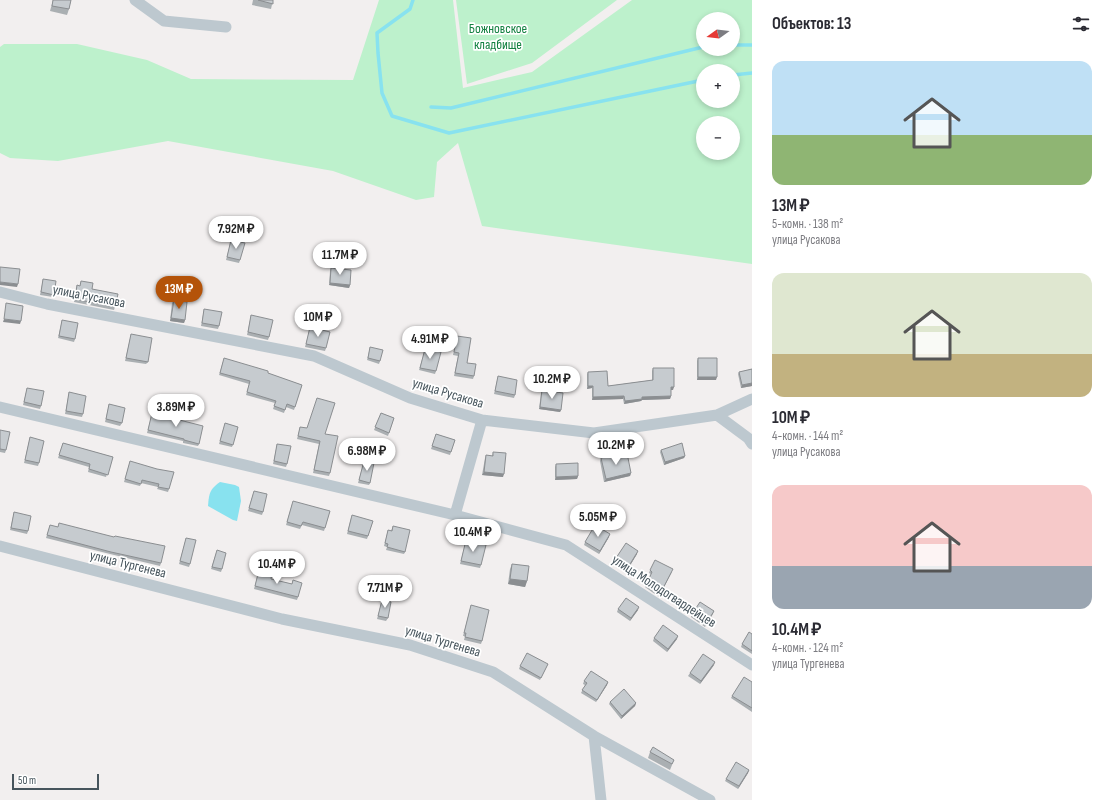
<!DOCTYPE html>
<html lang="ru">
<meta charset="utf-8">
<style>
body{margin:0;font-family:"Sofia Sans Condensed",sans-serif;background:#f2f2f3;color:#2b2b33;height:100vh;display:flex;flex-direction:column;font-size:15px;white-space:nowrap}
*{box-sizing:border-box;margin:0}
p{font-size:13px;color:#7c7c81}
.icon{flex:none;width:22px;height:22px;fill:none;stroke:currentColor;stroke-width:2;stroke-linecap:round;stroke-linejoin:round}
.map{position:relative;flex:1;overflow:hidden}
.panel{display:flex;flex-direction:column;background:#fff;width:360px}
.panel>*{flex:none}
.needle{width:26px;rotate:255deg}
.fabs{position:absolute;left:696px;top:12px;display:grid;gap:8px}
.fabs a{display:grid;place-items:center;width:44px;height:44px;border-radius:50%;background:#fff;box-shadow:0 2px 6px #0003;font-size:20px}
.scale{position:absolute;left:12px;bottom:10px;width:87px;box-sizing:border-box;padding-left:4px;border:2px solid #47555d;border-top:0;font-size:11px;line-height:14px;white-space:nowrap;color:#47555d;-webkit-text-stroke:3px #fff;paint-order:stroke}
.price{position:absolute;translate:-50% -34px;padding:0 9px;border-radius:14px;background:#fff;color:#222;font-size:13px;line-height:26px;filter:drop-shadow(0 1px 2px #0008)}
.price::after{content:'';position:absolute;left:50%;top:24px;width:12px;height:9px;margin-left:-6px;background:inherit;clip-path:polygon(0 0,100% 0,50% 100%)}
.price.selected{background:#b45309;color:#fff}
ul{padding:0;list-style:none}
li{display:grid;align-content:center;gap:8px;height:212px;padding:0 20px}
li span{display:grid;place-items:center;height:124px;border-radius:12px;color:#555}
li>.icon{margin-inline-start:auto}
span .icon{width:72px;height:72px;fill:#fffc;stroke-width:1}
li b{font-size:17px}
h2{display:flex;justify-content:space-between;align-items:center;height:48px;padding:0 20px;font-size:17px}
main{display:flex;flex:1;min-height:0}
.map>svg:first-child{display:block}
</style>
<main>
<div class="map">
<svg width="752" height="800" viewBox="0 0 752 800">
<rect width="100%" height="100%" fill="#f2efef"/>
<path fill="#bdf1cc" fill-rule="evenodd" d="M379,0H453L463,88L532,72L632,0H752V264L482,226L458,143L437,162L434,197L416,200L333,171L168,141L58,161L10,158L0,153V47L4,44H77L147,60L191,79L353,80ZM703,19H733V49H703ZM703,71H733V101H703ZM703,123H733V153H703Z
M456,0H617L532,63L467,84Z"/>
<path fill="#88e2ef" d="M220,482L235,485L239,487L241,501L237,521L233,520L208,506C209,493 210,489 220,482Z"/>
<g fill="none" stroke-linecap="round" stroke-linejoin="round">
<path stroke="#88e2ef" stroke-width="3.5" d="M413,0L410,9L377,33L378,53L382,93L392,116L449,133L703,80
M733,45H752
M733,75L752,73
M431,107L451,108L703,47"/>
<path stroke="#bdc8cf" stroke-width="11" d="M135,0L164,21L226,27
M0,292L47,304L314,356L410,398L482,420L594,433L717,415L752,399
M0,407L455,515L566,545L752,665
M717,415L748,438L752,444
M455,515L482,420
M0,546L282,619L410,645L493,672L594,736L710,800
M594,736L601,800"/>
</g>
<path fill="#aaafb2" d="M53,0H71L69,9L67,15L50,11Z
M253,0H273L271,9L252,5Z
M231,240L240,260L239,263L226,260Z
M331,268L350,285L349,288L329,285L330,271Z
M43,279L54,295L53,297L40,295Z
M81,281L92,289L115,307L114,310L74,302L76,288L77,285L80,286Z
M174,300L185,320L184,323L170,321L172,303Z
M204,309L219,326L218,329L201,326Z
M251,315L269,337L268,340L247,335Z
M62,320L75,339L74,342L58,338Z
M310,327L326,348L325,351L305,347Z
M131,334L148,362L146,364L125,361Z
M457,336L467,363L474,376L473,379L454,376L458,356L453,355Z
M370,347L380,361L379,364L367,360Z
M425,349L436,371L435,374L419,370Z
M224,358L302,385L294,410L286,407L284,413L273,409L275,403L246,395L249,384L219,375Z
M698,358L716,380H697V361Z
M653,368L673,390H671V396L670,399L642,400L641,401L624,404L623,399L592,400V388L587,389V374L588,372L608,386L652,380V371Z
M752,369V386L741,388L738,374L739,372Z
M498,376L515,395L514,398L494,394Z
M27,388L41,406L40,409L23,405Z
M542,390L561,410L560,412L539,409L541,393Z
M69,392L83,414L82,417L65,414Z
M109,404L122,423L120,426L105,422Z
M152,413L199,444L198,446L183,443V441L147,433Z
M381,413L394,418L388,436L374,430Z
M225,423L238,427L232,447L219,444Z
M300,427L325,434L330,473L329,476L313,473L319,444L297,439Z
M0,430L6,450L5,453L0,452Z
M436,434L455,440L450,455L431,449Z
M30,437L39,463L38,466L24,463Z
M63,443L113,457L106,477L88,472L89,467L58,458Z
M277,444L287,464L286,467L273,464Z
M661,450L685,456L684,458L664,465L660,452Z
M493,452L503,477L482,475L485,458L486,455L492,456Z
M601,458L631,473L630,476L604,482L600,461Z
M130,461L169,489L168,492L157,489L158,487L141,483L140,486L124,482Z
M364,461L370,483L369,485L358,483Z
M556,464L578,476L577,479L555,480V467Z
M253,494L263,512L262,515L248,511Z
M292,504L330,511L324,531L302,525L300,529L286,525Z
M14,512L28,531L27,534L10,530Z
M351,518L373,521L367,539L347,534Z
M50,525L161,563L160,566L110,554L46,538Z
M393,526L405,552L404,554L386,550L387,547L384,546L388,530L391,531Z
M609,537L599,554L584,545L585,542Z
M186,538L190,564L189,567L179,564Z
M466,540L481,565L480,568L460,564Z
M216,553L222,569L221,572L211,569Z
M637,554L626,572L613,564L614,561Z
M512,564L527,581L525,587L508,584L510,569Z
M650,570L672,572L659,597L645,587L651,574L649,573Z
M258,573L271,579L292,584L293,580L298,597L297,600L254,589Z
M382,600L388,618L386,621L377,619Z
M471,605L482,641L481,644L464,640L465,636H463Z
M618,609L638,610L630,621L617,612Z
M714,611L713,614L705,627L691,617L692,614Z
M752,634V654L741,647L742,644Z
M654,638L677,639L667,652L653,641Z
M548,664L540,680L519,669L520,666Z
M714,665L700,684L688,676L690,673Z
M584,681L608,682L607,685L596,702L581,693L585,685L583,684Z
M752,682V712L731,698L732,696Z
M610,702L636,703L635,706L621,719L609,704Z
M650,752L674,760L670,770L648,758Z
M749,770L748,773L738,789L725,781L726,779Z"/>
<path fill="#8b8e91" d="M0,282L18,284L17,287L0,285Z
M330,283L350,285L349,288L329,285Z
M171,318L185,320L184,323L170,321Z
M4,319L21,321L20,324L3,322Z
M698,377H717L716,380H697Z
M752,383V386L741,388L742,385Z
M588,386H593L592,388L587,389Z
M671,387H674L673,390H670Z
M624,396L623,399L592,400L593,397Z
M671,396L670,399L642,400L641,401L624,404L625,401L642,397Z
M540,407L561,410L560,412L539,409Z
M685,456L684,458L664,465L665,462Z
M484,472L504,474L503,477L482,475Z
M631,473L630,476L604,482L606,479Z
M578,476L577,479L555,480L556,477Z
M610,534L609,537L599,554L600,551Z
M638,551L637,554L626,572L627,569Z
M510,579L527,581L525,587L508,584Z
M639,607L638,610L630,621L631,618Z
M678,636L677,639L667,652L668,649Z
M715,662L714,665L700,684L701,681Z
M608,682L607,685L596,702L597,700Z
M636,703L635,706L621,719L622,716Z
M749,770L748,773L738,789L739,786Z"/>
<path fill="#c6cbcf" stroke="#8b8e91" d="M53,0H71L69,9L52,6Z
M258,0H273V4Z
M231,240L245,243L240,260L227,257Z
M0,267L20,269L18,284L0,282Z
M331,268L351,270L350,285L330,283Z
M43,279L56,281L54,295L41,292Z
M81,281L93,283L92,289L118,294L115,307L75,299L77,285L80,286Z
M174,300L187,302L185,320L171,318Z
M6,303L23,306L21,321L4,319Z
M204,309L222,312L219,326L202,323Z
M251,315L273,320L269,337L248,332Z
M62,320L78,323L75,339L59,336Z
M310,327L330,332L326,348L306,344Z
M131,334L152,338L148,362L126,358Z
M457,336L471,338L467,363L476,364L474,376L455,373L459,353L454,352Z
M370,347L383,350L380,361L368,358Z
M425,349L441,352L436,371L420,368Z
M224,358L268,371V373L302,385L295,407L287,404L285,410L274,406L276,401L247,392L250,381L220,373Z
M698,358H717V377H698Z
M653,368H674V387H671V396L642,397V399L625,401L624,396L593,397V386H588V372L607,371L608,386L653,380Z
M752,369V383L742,385L739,372Z
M498,376L517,380L515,395L495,391Z
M27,388L44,391L41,406L24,402Z
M542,390L563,393L561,410L540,407Z
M69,392L86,396L83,414L66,411Z
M317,398L335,403L325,434L338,436L330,473L314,470L320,441L298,436L300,427L307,428Z
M109,404L125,408L122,423L106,419Z
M152,413L203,426L199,444L184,440V439L148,430Z
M381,413L394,418L389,433L375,427Z
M225,423L238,427L233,445L220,441Z
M0,430L10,432L6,450L0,449Z
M436,434L455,440L451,452L432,446Z
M30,437L44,441L39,463L25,460Z
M63,443L113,457L108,475L89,469L90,464L59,455Z
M682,443L685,456L665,462L661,450Z
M277,444L291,446L287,464L274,461Z
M493,452L506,453L504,474L484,472L486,455L493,456Z
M627,453L631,473L606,479L601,458Z
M130,461L157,469L174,472L169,489L158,487L159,484L142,480L141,484L125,479Z
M364,461L374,463L370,483L359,480Z
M578,463V476L556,477V464Z
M254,491L267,494L263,512L249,508Z
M293,501L330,511L325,528L303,522L301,526L287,522Z
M14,512L31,516L28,531L11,528Z
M352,515L373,521L368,536L348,531Z
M59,523L114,537L115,536L165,546L161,563L111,552L47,535L50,525L58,527Z
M595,525L610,534L600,551L585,542Z
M393,526L410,530L405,552L387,547L388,544L385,543L388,530L392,531Z
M186,538L196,540L190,564L180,561Z
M466,540L486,545L481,565L461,561Z
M626,543L638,551L627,569L614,561Z
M217,550L226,553L222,569L212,567Z
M655,560L673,569L660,594L646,585L652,572L650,570Z
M512,564L529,566L527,581L510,579Z
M259,570L272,573L271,579L292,584L293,580L302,583L298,597L255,586Z
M626,598L639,607L631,618L618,609Z
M382,600L391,602L388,618L378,616Z
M700,602L714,611L706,624L692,614Z
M471,605L489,610L482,641L465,637L466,633H464Z
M663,625L678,636L668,649L654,638Z
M749,632L752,634V651L742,644Z
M527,653L548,664L541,678L520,666Z
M703,654L715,662L701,681L690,673Z
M591,671L608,682L597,700L582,690L587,683L584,681Z
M744,677L752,682V708L732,696Z
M624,689L636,703L622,716L610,702Z
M653,747L674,760L672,764L650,752Z
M736,762L749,770L739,786L726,779Z"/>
<g text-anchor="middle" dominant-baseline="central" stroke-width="3.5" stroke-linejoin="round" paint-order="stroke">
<g font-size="14" fill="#148242" stroke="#fff">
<text x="498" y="28">Божновское<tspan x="498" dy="16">кладбище</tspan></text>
</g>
<g font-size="14" fill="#47555d" stroke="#fff">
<text transform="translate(89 296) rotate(11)">улица Русакова</text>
<text transform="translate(448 393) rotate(17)">улица Русакова</text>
<text transform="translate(128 564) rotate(14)">улица Тургенева</text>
<text transform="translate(664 591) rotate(33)">улица Молодогвардейцев</text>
<text transform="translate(443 641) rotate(17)">улица Тургенева</text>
</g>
</g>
</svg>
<div class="fabs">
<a><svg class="needle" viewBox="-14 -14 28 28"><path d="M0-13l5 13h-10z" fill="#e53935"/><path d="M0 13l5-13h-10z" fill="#7c7c81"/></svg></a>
<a>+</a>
<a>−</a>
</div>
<div class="scale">50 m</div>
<b class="price" style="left:236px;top:250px">7.92M ₽</b>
<b class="price" style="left:340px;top:276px">11.7M ₽</b>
<b class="price selected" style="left:179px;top:310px">13M ₽</b>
<b class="price" style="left:318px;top:338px">10M ₽</b>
<b class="price" style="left:430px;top:360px">4.91M ₽</b>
<b class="price" style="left:552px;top:400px">10.2M ₽</b>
<b class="price" style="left:176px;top:428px">3.89M ₽</b>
<b class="price" style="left:616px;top:466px">10.2M ₽</b>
<b class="price" style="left:367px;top:472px">6.98M ₽</b>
<b class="price" style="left:598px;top:538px">5.05M ₽</b>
<b class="price" style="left:473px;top:553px">10.4M ₽</b>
<b class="price" style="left:277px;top:585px">10.4M ₽</b>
<b class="price" style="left:385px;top:609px">7.71M ₽</b>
</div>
<section class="panel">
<h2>Объектов: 13<svg class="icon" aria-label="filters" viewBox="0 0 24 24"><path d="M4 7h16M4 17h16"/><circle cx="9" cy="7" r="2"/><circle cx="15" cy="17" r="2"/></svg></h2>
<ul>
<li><span style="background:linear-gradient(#bfe0f5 60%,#8fb573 0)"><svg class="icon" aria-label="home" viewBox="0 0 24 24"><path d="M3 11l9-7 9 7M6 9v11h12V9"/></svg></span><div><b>13M ₽</b><p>5-комн. · 138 m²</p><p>улица Русакова</p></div></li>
<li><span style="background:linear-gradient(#dfe7d0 65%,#c2b280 0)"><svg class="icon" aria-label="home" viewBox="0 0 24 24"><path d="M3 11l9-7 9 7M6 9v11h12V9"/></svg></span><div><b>10M ₽</b><p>4-комн. · 144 m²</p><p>улица Русакова</p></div></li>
<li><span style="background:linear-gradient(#f6c9c9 65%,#9aa5b1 0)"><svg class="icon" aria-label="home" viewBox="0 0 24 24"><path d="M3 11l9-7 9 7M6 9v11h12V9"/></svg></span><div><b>10.4M ₽</b><p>4-комн. · 124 m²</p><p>улица Тургенева</p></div></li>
</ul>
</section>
</main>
